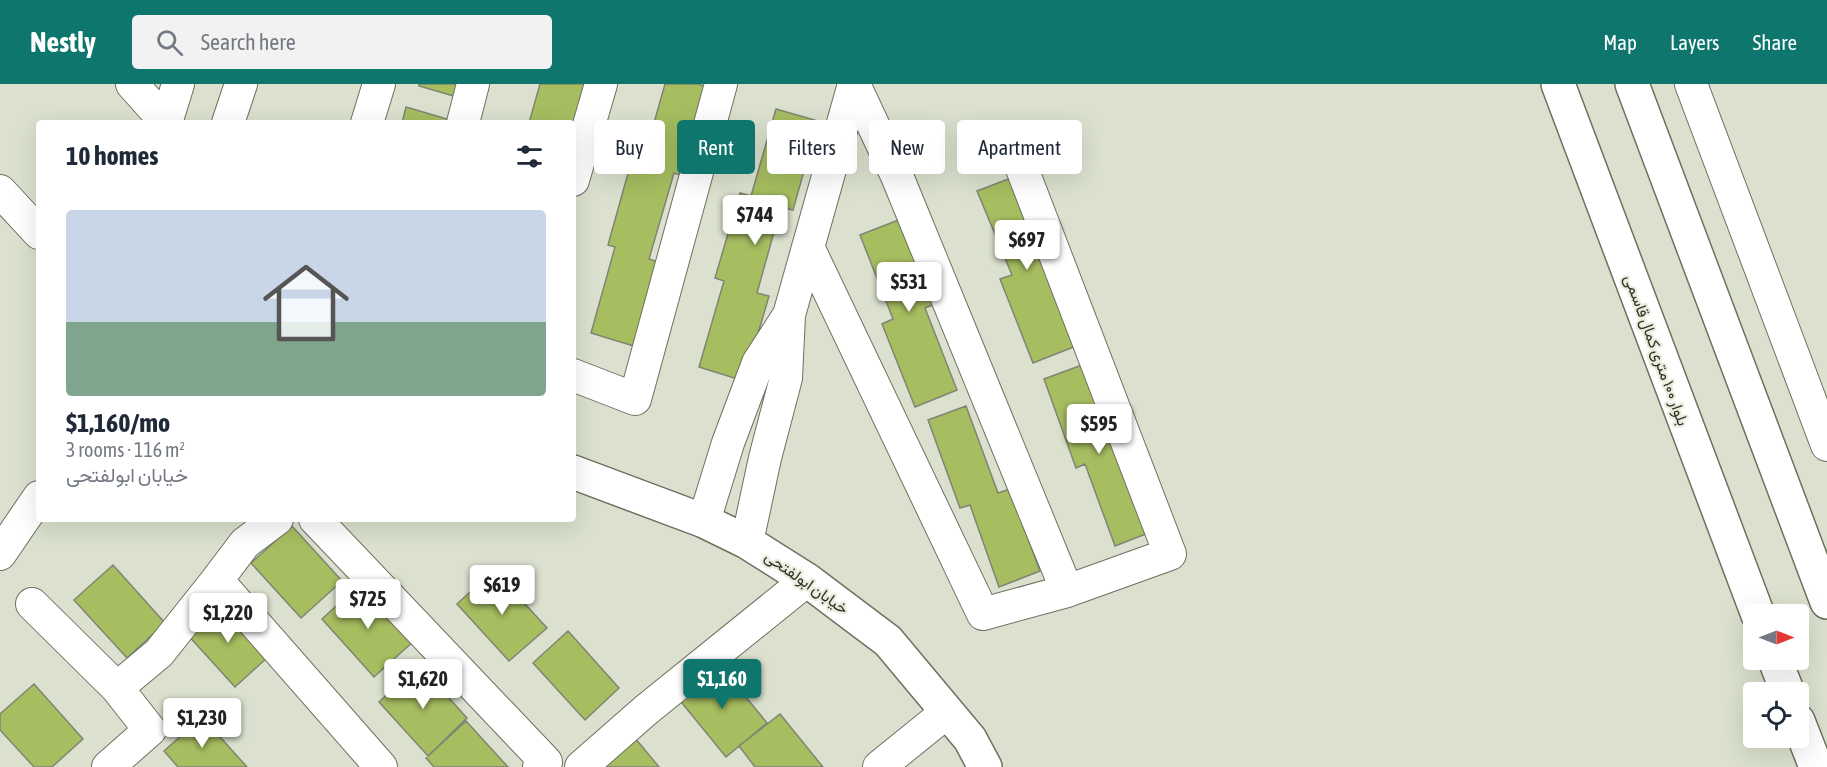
<!DOCTYPE html>
<meta charset="utf-8">
<style>
body{margin:0;font-family:"Asap Condensed",Vazirmatn,sans-serif;background:#f2f2f3;color:#1f2937;height:100vh;display:flex;flex-direction:column;font-size:22px;white-space:nowrap}
*{box-sizing:border-box;margin:0}
p{font-size:20px;color:#747a83}
.icon{flex:none;width:33px;height:33px;fill:none;stroke:currentColor;stroke-width:2;stroke-linecap:round;stroke-linejoin:round}
.map{position:relative;flex:1;overflow:hidden}
.sheet{position:absolute;left:36px;top:36px;width:540px;height:402px;display:flex;flex-direction:column;background:#fff;border-radius:6px;box-shadow:0 6px 24px #0002}
.sheet>*{flex:none}
.top-card{position:absolute;left:594px;top:36px;width:570px;height:54px;display:flex;gap:12px}
.needle{width:39px;rotate:90deg}
.fabs{position:absolute;left:1743px;top:520px;display:grid;gap:12px}
.fabs a{display:grid;place-items:center;width:66px;height:66px;border-radius:6px;background:#fff;box-shadow:0 6px 24px #0002;font-size:30px}
.price{position:absolute;translate:-50% -51px;padding:0 14px;border-radius:6px;background:#fff;color:#222;font-size:20px;line-height:39px;filter:drop-shadow(0 2px 3px #0008)}
.price::after{content:'';position:absolute;left:50%;top:36px;width:18px;height:14px;margin-left:-9px;background:inherit;clip-path:polygon(0 0,100% 0,50% 100%)}
.price.current{background:#0f766e;color:#fff}
ul{padding:0;list-style:none}
li{display:grid;align-content:center;gap:12px;height:318px;padding:0 30px}
li+li{border-top:2px solid #e0e1e3}
li span{display:grid;place-items:center;height:186px;border-radius:6px;color:#555}
li>.icon{margin-inline-start:auto}
span .icon{width:108px;height:108px;fill:#fffc;stroke-width:1}
li b{font-size:26px}
h2{display:flex;justify-content:space-between;align-items:center;height:72px;padding:0 30px;font-size:26px}
.pill{padding:0 21px;border-radius:6px;background:#fff;box-shadow:0 6px 24px #0002;font-size:21px;line-height:54px}
.pill.current{background:#0f766e;color:#fff}
header{display:flex;align-items:center;gap:36px;box-sizing:border-box;height:84px;padding:0 30px;background:#0f766e;color:#fff}
header strong{font-size:28px}
nav{display:flex;gap:33px;margin-inline-start:auto;font-size:21px}
.search{width:420px;height:54px;background:#f2f2f3;display:flex;align-items:center;gap:15px;box-sizing:border-box;padding:0 21px;border-radius:6px;color:#747a83;font-size:22px}
.map>svg:first-child{display:block}
</style>
<header>
<strong>Nestly</strong>
<div class="search"><svg class="icon" aria-label="search" viewBox="0 0 24 24"><circle cx="10" cy="10" r="6"/><path d="M15 15l6 6"/></svg>Search here</div>
<nav><a>Map</a><a>Layers</a><a>Share</a></nav>
</header>
<div class="map">
<svg width="1827" height="683" viewBox="0 0 1827 683">
<rect width="100%" height="100%" fill="#dbe1ce"/>
<path fill="#a6bd60" stroke="#808573" stroke-width="1.5" d="M419,0H469L464,15L419,2Z
M540,0H586L573,46V39H529Z
M665,0H698L711,4L686,93L674,89L649,175L661,179L637,263L591,249L615,163L608,161L632,75L643,78Z
M406,23L447,35L446,39H402Z
M776,25L818,37L793,126L781,123L757,209L769,212L744,297L699,283L724,197L715,194L740,109L751,112Z
M1019,91L1076,262L1033,279L1000,195L1012,191L977,107Z
M901,135L935,220L925,224L957,306L915,323L882,240L893,235L860,151Z
M1082,281L1156,446L1115,462L1085,380L1076,384L1044,295Z
M966,322L998,409L1010,405L1040,487L999,503L970,421L960,424L928,336Z
M292,442L342,497L301,534L251,479Z
M113,481L165,539L127,574L74,516Z
M494,486L547,544L509,577L457,520Z
M362,498L415,556L374,593L322,535Z
M220,518L269,572L235,603L186,549Z
M568,547L619,604L585,636L533,579Z
M719,580L767,639L726,673L678,614Z
M419,581L467,634L428,672L379,618Z
M34,600L83,655L52,683H34L0,646V630Z
M780,630L823,683H755L739,662Z
M202,633L247,683H178L164,667Z
M466,637L508,683H434L426,674Z
M635,654L659,683H600Z"/>
<g fill="none" stroke-linecap="round" stroke-linejoin="round">
<defs>
<path id="street" d="M132,0L166,38
M854,0L897,92L1067,507L1170,470L1021,82
M1691,0L1827,361
M166,39L178,0
M228,39L241,0
M367,39L379,0
M463,39L473,0
M573,96L601,0
M0,107L39,149
M808,163L983,530L1067,507
M573,291L635,315L721,0
M277,435L245,459L217,496L381,683
M315,435L546,678L539,683
M704,437L728,359L758,279L789,231
M747,458L765,374L786,294L789,231L854,0
M0,470L39,413
M32,520L117,604L159,569L217,496
M108,683L150,646L117,604
M581,683L646,626L807,496
M879,683L947,628"/>
<path id="secondary" d="M1558,0L1758,531
M1632,0L1827,518
M573,388L704,437L747,458L807,496L888,557L970,655L985,683
M1775,576L1788,609
M1798,637L1816,683"/>
</defs>
<use href="#street" stroke="#6c7160" stroke-width="34"/>
<use href="#secondary" stroke="#6c7160" stroke-width="36"/>
<use href="#street" stroke="#fff" stroke-width="32"/>
<use href="#secondary" stroke="#fff" stroke-width="33"/>
</g>
<g text-anchor="middle" dominant-baseline="central" stroke-width="4.5" stroke-linejoin="round" paint-order="stroke">
<g font-size="16" fill="#31332b" stroke="#e8eedb">
<text transform="translate(1657 266) rotate(70)">بلوار ۱۰۰ متری کمال قاسمی</text>
<text transform="translate(807 498) rotate(35)">خیابان ابولفتحی</text>
</g>
</g>
</svg>
<div class="fabs">
<a><svg class="needle" viewBox="-14 -14 28 28"><path d="M0-13l5 13h-10z" fill="#e53935"/><path d="M0 13l5-13h-10z" fill="#747a83"/></svg></a>
<a><svg class="icon" aria-label="locate" viewBox="0 0 24 24"><circle cx="12" cy="12" r="6"/><path d="M12 2v4M12 18v4M2 12h4M18 12h4"/></svg></a>
</div>
<b class="price" style="left:755px;top:162px">$744</b>
<b class="price" style="left:1027px;top:187px">$697</b>
<b class="price" style="left:909px;top:229px">$531</b>
<b class="price" style="left:1099px;top:371px">$595</b>
<b class="price" style="left:502px;top:532px">$619</b>
<b class="price" style="left:368px;top:546px">$725</b>
<b class="price" style="left:228px;top:560px">$1,220</b>
<b class="price" style="left:423px;top:626px">$1,620</b>
<b class="price current" style="left:722px;top:626px">$1,160</b>
<b class="price" style="left:202px;top:665px">$1,230</b>
<div class="top-card">
<a class="pill">Buy</a>
<a class="pill current">Rent</a>
<a class="pill">Filters</a>
<a class="pill">New</a>
<a class="pill">Apartment</a>
</div>
<section class="sheet">
<h2>10 homes<svg class="icon" aria-label="filters" viewBox="0 0 24 24"><path d="M4 7h16M4 17h16"/><circle cx="9" cy="7" r="2"/><circle cx="15" cy="17" r="2"/></svg></h2>
<ul>
<li><span style="background:linear-gradient(#c9d6e8 60%,#7fa58c 0)"><svg class="icon" aria-label="home" viewBox="0 0 24 24"><path d="M3 11l9-7 9 7M6 9v11h12V9"/></svg></span><div><b>$1,160/mo</b><p>3 rooms · 116 m²</p><p>خیابان ابولفتحی</p></div></li>
</ul>
</section>
</div>
